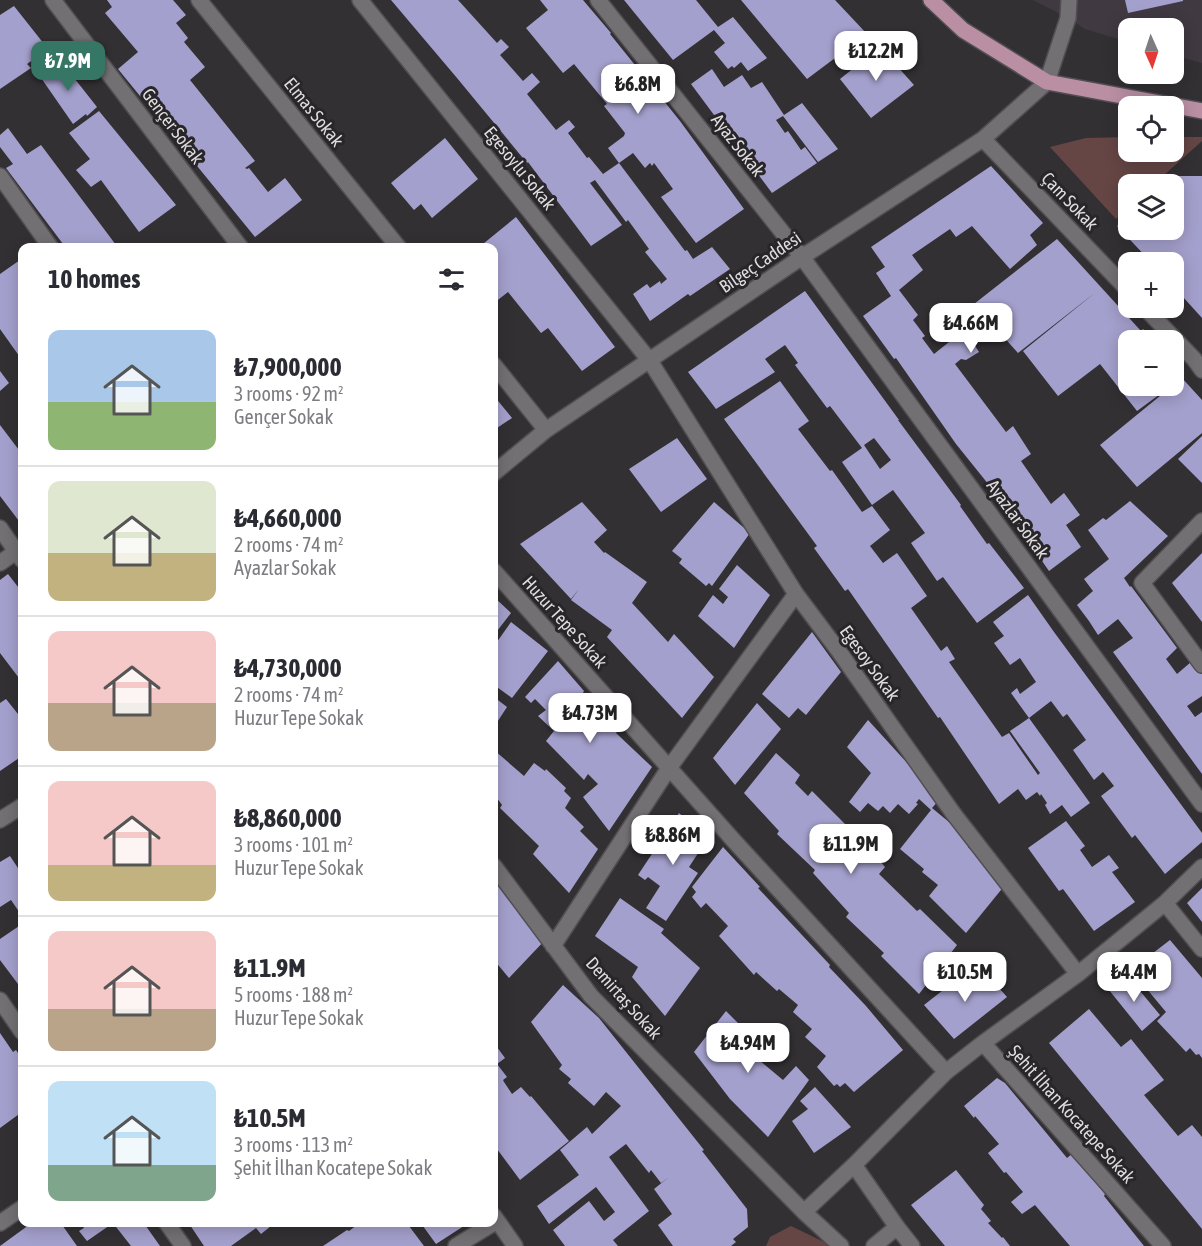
<!DOCTYPE html>
<meta charset="utf-8">
<style>
body{margin:0;font-family:"Asap Condensed",sans-serif;background:#f7f7f7;color:#2b2b33;height:100vh;display:flex;flex-direction:column;font-size:22px;white-space:nowrap}
*{box-sizing:border-box;margin:0}
p{font-size:20px;color:#7c7c81}
.icon{flex:none;width:33px;height:33px;fill:none;stroke:currentColor;stroke-width:2;stroke-linecap:round;stroke-linejoin:round}
.map{position:relative;flex:1;overflow:hidden}
.sheet{position:absolute;left:18px;top:243px;width:480px;height:984px;display:flex;flex-direction:column;background:#fff;border-radius:12px;box-shadow:0 3px 15px #0003}
.sheet>*{flex:none}
.needle{width:39px;rotate:177deg}
.fabs{position:absolute;left:1118px;top:18px;display:grid;gap:12px}
.fabs a{display:grid;place-items:center;width:66px;height:66px;border-radius:12px;background:#fff;box-shadow:0 3px 15px #0003;font-size:30px}
.price{position:absolute;translate:-50% -51px;padding:0 14px;border-radius:12px;background:#fff;color:#222;font-size:20px;line-height:39px;filter:drop-shadow(0 2px 3px #0008)}
.price::after{content:'';position:absolute;left:50%;top:36px;width:18px;height:14px;margin-left:-9px;background:inherit;clip-path:polygon(0 0,100% 0,50% 100%)}
.price.current{background:#357764;color:#fff}
ul{padding:0;list-style:none}
li{display:flex;align-items:center;gap:18px;height:150px;padding:0 30px}
li+li{border-top:2px solid #e1e1e2}
li span{display:grid;place-items:center;flex:none;width:168px;height:120px;border-radius:12px;color:#555}
li>.icon{margin-inline-start:auto}
span .icon{width:72px;height:72px;fill:#fffc;stroke-width:1}
li b{font-size:26px}
h2{display:flex;justify-content:space-between;align-items:center;height:72px;padding:0 30px;font-size:26px}
.map>svg:first-child{display:block}
</style>
<div class="map">
<svg width="1202" height="1246" viewBox="0 0 1202 1246">
<rect width="100%" height="100%" fill="#333034"/>
<path fill="#403942" d="M1033,0H1202V63L1173,55V28H1128V42L1085,29L1068,18Z"/>
<path fill="#654645" d="M1128,137V152H1173V137H1202V141L1154,184H1128V208L1116,219L1050,147L1086,138Z
M791,1226L824,1242L828,1246H766L770,1237Z"/>
<path fill="#a4a0cd" fill-rule="evenodd" d="M107,0H173L186,15L176,23L188,38L184,42L205,67L190,80L255,161L245,168L247,169L249,168L268,192L285,178L302,200L255,237L118,69L138,52L105,13L112,7Z
M391,0H458L497,43L501,39L509,47L500,55L523,81L532,73L540,82L527,94L556,130L569,120L575,127L568,133L587,158L589,157L603,174L619,163L685,251L687,250L693,259L712,247L730,269L690,296L688,294L650,321L633,294L647,284L650,288L660,281L661,284L667,279L645,252L649,249L628,220L626,222L595,180L590,183L622,225L591,246L528,162L527,163L457,78Z
M540,0H583L611,33L610,34L680,121L744,209L696,243L661,197L673,189L654,163L652,166L650,163L645,168L633,153L619,163L608,148L624,136L625,133L604,106L607,104L574,64L563,73L526,28L548,10Z
M624,0H696L718,27L733,17L767,58L748,71L741,62L734,68L732,66L728,69L714,52L725,43L714,30L673,60Z
M741,0H835L867,34L807,79Z
M1125,0H1183V1L1128,13Z
M14,6L48,49L27,64L31,68L0,89V15Z
M880,47L914,85L871,118L840,79Z
M60,60L97,107L87,116L86,114L73,124L39,75L48,68L53,74L56,72L52,67Z
M712,69L724,87L742,75L751,88L762,82L784,115L802,103L838,149L818,162L783,116L776,120L785,133L788,131L801,150L805,147L817,163L772,193L691,84Z
M99,111L176,205L139,232L101,180L91,187L76,170L90,159L69,133Z
M8,128L27,154L41,145L116,245L119,243L122,248H66L6,168L13,164L0,147V135Z
M445,138L478,179L432,218L421,204L414,210L391,183Z
M991,166L1043,223L1030,235L1037,245L1010,269L972,226L956,237L950,229L912,255L923,270L899,290L918,315L913,320L925,336L922,338L934,354L949,342L939,327L954,313L979,352L966,360L961,359L955,364L1006,432L1013,426L1031,454L1021,461L1051,504L1064,493L1080,515L1066,525L1081,547L1049,571L989,485L956,444L896,358L894,359L863,316L891,296L876,273L885,267L871,247Z
M1175,176H1202V318L1173,286V262H1151L1117,226L1128,217V230H1173V184H1165Z
M516,217L615,347L582,371L548,328L541,333L508,292L494,303V248H478Z
M1057,239L1141,331L1143,329L1153,340H1128V386H1171L1137,411L1100,364L1058,396L1023,351L1096,292L1018,353L974,304Z
M20,260L22,263V360L0,329V274Z
M805,291L899,420H898L961,505L960,506L987,544L989,543L1024,588L977,623L943,577L937,581L911,543L925,533L893,490L872,505L842,462L862,448L830,406L827,408L795,365L798,363L785,345L765,359L775,372L716,409L688,372ZM874,438L891,460L880,469L864,445Z
M1173,365L1183,377L1173,384Z
M0,371L9,383L0,391Z
M1182,378L1202,400V433L1137,487L1100,445Z
M780,381L809,421L798,429L830,471L832,470L862,512L872,506L890,530L870,546L883,563L897,553L927,596L911,608L941,651L947,646L955,659L949,662L1002,737L1009,733L1038,775L1040,773L1010,731L1029,718L1090,803L1071,817L1062,805L1050,814L1045,805L1047,803L1041,794L1040,796L1037,792L1026,800L1018,789L999,804L940,717L938,718L848,589L845,591L814,548L817,546L724,419Z
M494,396L512,418L494,430Z
M0,425L22,454V525L0,496Z
M1202,436V483L1178,459Z
M677,438L707,479L661,512L629,469Z
M1130,501L1168,536L1124,578L1130,587L1131,586L1177,648L1166,659L1177,674L1191,662L1202,674V696L1187,706L1195,717L1202,712V774L1113,652L1133,638L1118,619L1098,635L1089,621L1077,605L1093,591L1084,579L1109,559L1088,530L1103,518L1106,520Z
M582,502L607,530L594,542L604,553L605,552L647,582L632,603L668,642L674,634L714,677L682,718L607,637L612,630L571,600L579,589L571,599L520,544Z
M714,502L750,533L712,586L709,583L706,586L679,563L682,559L672,551Z
M1202,553V622L1172,583Z
M737,565L770,595L734,648L698,616L713,595L723,604L728,597L719,589Z
M8,574L22,592V682L0,653V580Z
M1028,595L1054,632L1202,833V842L1165,874L1135,835L1132,838L1101,796L1114,786L1103,772L1094,780L1073,750L1086,740L1067,714L1063,717L1051,701L1029,718L1011,693L1017,688L1020,694L1036,682L1020,658L1010,665L994,643L1004,636L993,622Z
M494,597L511,613L494,635Z
M511,622L548,651L512,698L494,685V657L496,654L494,652V646Z
M812,632L841,672L806,715L798,708L789,718L762,694Z
M558,661L584,691L583,693L594,701L620,728L616,733L652,767L609,831L583,797L598,784L588,774L584,780L546,741L554,731L538,716L546,710L535,699L531,703L525,697Z
M494,697L507,707L494,727Z
M6,699L18,714L22,711V756L0,771V703Z
M757,703L781,729L735,785L713,758Z
M868,720L940,799L932,808L972,841L968,847L1005,885L966,933L929,896L938,885L922,872L924,869L900,849L931,810L919,799L916,803L918,804L909,814L898,804L890,813L883,806L878,811L868,803L860,812L849,802L871,773L847,747Z
M494,750L524,776L534,763L545,771L546,769L566,788L564,791L571,798L565,808L584,827L580,831L598,849L569,893L533,854L539,846L500,808L502,805L494,794Z
M776,753L800,775L795,783L808,796L812,791L849,828L851,826L871,847L870,849L885,867L879,874L917,911L920,909L957,945L919,994L881,956L884,953L846,917L849,913L813,873L815,870L777,834L779,831L744,793Z
M679,813L708,838L689,867L698,873L666,921L646,908L660,886L648,877L645,880L638,875Z
M1066,821L1085,846L1080,850L1092,867L1109,855L1119,868L1112,872L1135,902L1094,931L1063,889L1059,891L1028,848Z
M723,847L760,887L758,888L830,965L829,967L866,1006L903,1050L854,1092L845,1083L840,1087L837,1084L834,1086L817,1067L826,1056L805,1037L812,1029L793,1012L798,1005L779,989L777,991L756,972L754,975L719,936L728,926L706,903L701,908L692,897L696,892L692,887Z
M10,856L22,874V916L11,900L0,907V862Z
M494,881L546,939L509,978L494,960Z
M1202,888V922L1187,903Z
M620,898L664,929L661,933L700,968L665,1016L632,977L638,967L595,936Z
M22,924V995L19,989L21,988L0,960V939Z
M1170,940L1202,978V1058L1199,1054L1196,1055L1190,1048L1186,1052L1157,1021L1166,1012L1131,970Z
M983,970L1007,997L954,1039L924,1005L961,976L967,982Z
M1126,974L1160,1015L1142,1031L1109,990Z
M563,985L599,1018L704,1150L702,1151L747,1209L748,1227L733,1239L736,1242L731,1246H673L658,1225L672,1214L654,1189L669,1177L661,1183L651,1170L649,1173L626,1144L609,1157L649,1211L613,1240L618,1246H565L553,1230L589,1201L604,1221L615,1212L596,1187L549,1224L537,1206L579,1175L560,1150L587,1127L592,1134L621,1106L606,1092L594,1106L568,1083L571,1079L559,1069L562,1065L531,1022Z
M1089,1009L1121,1047L1131,1039L1164,1080L1144,1095L1178,1136L1192,1125L1202,1137V1229L1049,1043Z
M726,1011L744,1029L746,1027L767,1049L759,1060L783,1080L796,1066L809,1080L768,1137L730,1099L694,1052Z
M0,1033L13,1052L16,1050L22,1059V1112L0,1128Z
M494,1043L505,1058L497,1064L507,1077L503,1080L504,1082L512,1094L521,1087L530,1097L531,1096L569,1141L520,1180L494,1145Z
M997,1078L1005,1083L1067,1158L1072,1154L1105,1194L1104,1196L1144,1246H1070L1035,1205L1022,1214L1011,1202L1023,1192L1006,1172L1004,1173L988,1153L999,1144L975,1116L974,1118L964,1106Z
M815,1087L851,1127L814,1153L792,1121L808,1109L800,1101Z
M956,1170L984,1205L981,1209L991,1221L988,1223L1002,1238L1003,1237L1010,1246H945L911,1205Z
M33,1222H60L77,1246H0Z
M80,1222H143L160,1246H131L113,1223L87,1241L79,1231L84,1228Z
M188,1222H276L261,1234L256,1228L231,1246H204Z
M361,1222H406L424,1246H323L347,1230L349,1231Z
M420,1222H470L436,1244Z"/>
<g fill="none" stroke-linecap="round" stroke-linejoin="round">
<defs>
<path id="minor" d="M53,0L241,248
M199,0L399,248
M360,0L650,361L796,594L838,650L953,813L1078,974
M598,0L802,257L1202,804
M983,139L1128,290
M0,176L51,248
M1145,308L1194,359L1202,370
M494,365L546,430
M494,473L546,430L802,257L983,139L1047,82L1068,18L1069,0
M1202,521L1142,583L1202,665
M0,528L22,560
M0,563L17,551
M494,571L735,842L946,1072
M0,820L22,806
M494,866L591,996L804,1212L841,1246
M1165,903L1202,867
M553,946L669,768L796,594
M0,1000L22,1032
M983,1043L1078,974L1165,903L1202,949
M854,1165L897,1227L912,1246
M804,1212L854,1165L946,1072L983,1043L1163,1246
M494,1216L515,1246
M166,1222L183,1246
M0,1223L22,1208
M456,1246L497,1221
M874,1246L897,1227"/>
<path id="major" d="M931,0L963,30L1047,82L1202,111"/>
</defs>
<use href="#minor" stroke="#524f53" stroke-width="18"/>
<use href="#major" stroke="#524f53" stroke-width="18"/>
<use href="#minor" stroke="#737074" stroke-width="15"/>
<use href="#major" stroke="#ba8fa4" stroke-width="15"/>
</g>
<g text-anchor="middle" dominant-baseline="central" stroke-width="6" stroke-linejoin="round" paint-order="stroke">
<g font-size="18" fill="#dfdddf" stroke="#29262a">
<text transform="translate(314 112) rotate(51)">Elmas Sokak</text>
<text transform="translate(173 126) rotate(53)">Gençer Sokak</text>
<text transform="translate(738 145) rotate(52)">Ayaz Sokak</text>
<text transform="translate(520 168) rotate(51)">Egesoylu Sokak</text>
<text transform="translate(1070 201) rotate(46)">Çam Sokak</text>
<text transform="translate(760 262) rotate(-34)">Bilgeç Caddesi</text>
<text transform="translate(1018 519) rotate(54)">Ayazlar Sokak</text>
<text transform="translate(565 622) rotate(48)">Huzur Tepe Sokak</text>
<text transform="translate(870 663) rotate(54)">Egesoy Sokak</text>
<text transform="translate(624 998) rotate(48)">Demirtaş Sokak</text>
<text transform="translate(1072 1114) rotate(48)">Şehit İlhan Kocatepe Sokak</text>
</g>
</g>
</svg>
<div class="fabs">
<a><svg class="needle" viewBox="-14 -14 28 28"><path d="M0-13l5 13h-10z" fill="#e53935"/><path d="M0 13l5-13h-10z" fill="#7c7c81"/></svg></a>
<a><svg class="icon" aria-label="locate" viewBox="0 0 24 24"><circle cx="12" cy="12" r="6"/><path d="M12 2v4M12 18v4M2 12h4M18 12h4"/></svg></a>
<a><svg class="icon" aria-label="layers" viewBox="0 0 24 24"><path d="M12 4l9 5-9 5-9-5zM3 14l9 5 9-5"/></svg></a>
<a>+</a>
<a>−</a>
</div>
<b class="price" style="left:876px;top:82px">₺12.2M</b>
<b class="price current" style="left:68px;top:92px">₺7.9M</b>
<b class="price" style="left:638px;top:115px">₺6.8M</b>
<b class="price" style="left:971px;top:354px">₺4.66M</b>
<b class="price" style="left:590px;top:744px">₺4.73M</b>
<b class="price" style="left:673px;top:866px">₺8.86M</b>
<b class="price" style="left:851px;top:875px">₺11.9M</b>
<b class="price" style="left:965px;top:1003px">₺10.5M</b>
<b class="price" style="left:1134px;top:1003px">₺4.4M</b>
<b class="price" style="left:748px;top:1074px">₺4.94M</b>
<section class="sheet">
<h2>10 homes<svg class="icon" aria-label="filters" viewBox="0 0 24 24"><path d="M4 7h16M4 17h16"/><circle cx="9" cy="7" r="2"/><circle cx="15" cy="17" r="2"/></svg></h2>
<ul>
<li><span style="background:linear-gradient(#a9c7e8 60%,#8fb573 0)"><svg class="icon" aria-label="home" viewBox="0 0 24 24"><path d="M3 11l9-7 9 7M6 9v11h12V9"/></svg></span><div><b>₺7,900,000</b><p>3 rooms · 92 m²</p><p>Gençer Sokak</p></div></li>
<li><span style="background:linear-gradient(#dfe7d0 60%,#c2b280 0)"><svg class="icon" aria-label="home" viewBox="0 0 24 24"><path d="M3 11l9-7 9 7M6 9v11h12V9"/></svg></span><div><b>₺4,660,000</b><p>2 rooms · 74 m²</p><p>Ayazlar Sokak</p></div></li>
<li><span style="background:linear-gradient(#f6c9c9 60%,#b9a48a 0)"><svg class="icon" aria-label="home" viewBox="0 0 24 24"><path d="M3 11l9-7 9 7M6 9v11h12V9"/></svg></span><div><b>₺4,730,000</b><p>2 rooms · 74 m²</p><p>Huzur Tepe Sokak</p></div></li>
<li><span style="background:linear-gradient(#f6c9c9 70%,#c2b280 0)"><svg class="icon" aria-label="home" viewBox="0 0 24 24"><path d="M3 11l9-7 9 7M6 9v11h12V9"/></svg></span><div><b>₺8,860,000</b><p>3 rooms · 101 m²</p><p>Huzur Tepe Sokak</p></div></li>
<li><span style="background:linear-gradient(#f6c9c9 65%,#b9a48a 0)"><svg class="icon" aria-label="home" viewBox="0 0 24 24"><path d="M3 11l9-7 9 7M6 9v11h12V9"/></svg></span><div><b>₺11.9M</b><p>5 rooms · 188 m²</p><p>Huzur Tepe Sokak</p></div></li>
<li><span style="background:linear-gradient(#bfe0f5 70%,#7fa58c 0)"><svg class="icon" aria-label="home" viewBox="0 0 24 24"><path d="M3 11l9-7 9 7M6 9v11h12V9"/></svg></span><div><b>₺10.5M</b><p>3 rooms · 113 m²</p><p>Şehit İlhan Kocatepe Sokak</p></div></li>
</ul>
</section>
</div>
